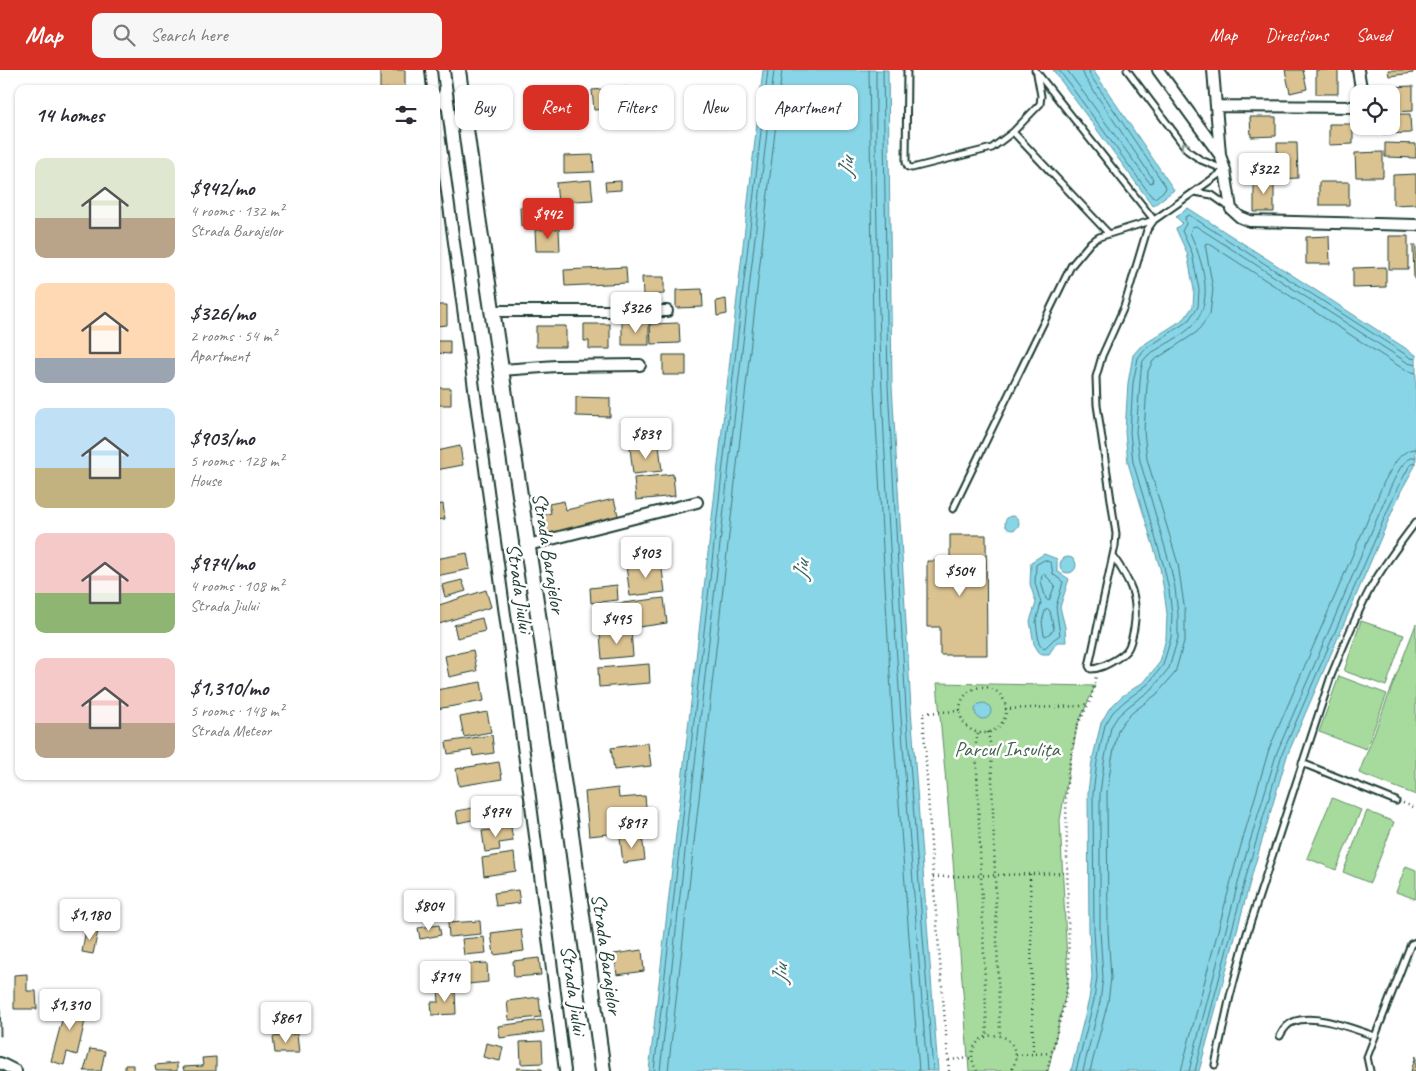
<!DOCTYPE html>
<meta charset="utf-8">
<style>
body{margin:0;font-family:Caveat,sans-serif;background:#f7f7f7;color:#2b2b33;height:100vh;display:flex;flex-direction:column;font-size:19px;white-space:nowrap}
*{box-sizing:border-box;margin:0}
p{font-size:16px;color:#7c7c81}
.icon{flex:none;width:28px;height:28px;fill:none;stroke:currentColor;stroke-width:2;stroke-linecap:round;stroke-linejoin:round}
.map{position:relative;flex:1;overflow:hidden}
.details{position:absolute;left:15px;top:15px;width:425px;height:695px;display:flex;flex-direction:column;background:#fff;border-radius:10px;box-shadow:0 1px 4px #0004}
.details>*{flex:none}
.guide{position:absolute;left:455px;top:15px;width:475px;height:45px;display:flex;gap:10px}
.tools{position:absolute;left:1350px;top:15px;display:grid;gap:10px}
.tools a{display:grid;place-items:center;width:50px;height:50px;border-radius:10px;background:#fff;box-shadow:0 1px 4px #0004;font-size:25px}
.price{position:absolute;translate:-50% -42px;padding:0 11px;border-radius:5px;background:#fff;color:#222;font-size:16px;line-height:32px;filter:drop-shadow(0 1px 2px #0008)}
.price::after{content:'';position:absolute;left:50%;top:30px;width:15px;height:11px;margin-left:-8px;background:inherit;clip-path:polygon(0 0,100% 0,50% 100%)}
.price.active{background:#d93025;color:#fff}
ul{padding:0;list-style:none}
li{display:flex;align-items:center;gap:15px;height:125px;padding:0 20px}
li span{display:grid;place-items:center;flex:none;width:140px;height:100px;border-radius:10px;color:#555}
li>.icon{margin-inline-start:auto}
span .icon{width:60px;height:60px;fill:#fffc;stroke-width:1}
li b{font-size:21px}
h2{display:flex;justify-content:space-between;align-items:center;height:60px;padding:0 20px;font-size:21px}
.tag{padding:0 18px;border-radius:10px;background:#fff;box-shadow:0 1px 4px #0004;font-size:18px;line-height:45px}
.tag.active{background:#d93025;color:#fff}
header{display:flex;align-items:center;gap:30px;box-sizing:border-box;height:70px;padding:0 25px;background:#d93025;color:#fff}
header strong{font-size:24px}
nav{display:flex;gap:28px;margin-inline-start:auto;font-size:18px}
.search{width:350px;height:45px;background:#f7f7f7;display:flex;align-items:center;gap:12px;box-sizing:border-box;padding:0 18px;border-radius:10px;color:#7c7c81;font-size:19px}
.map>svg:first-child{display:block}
</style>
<header>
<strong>Map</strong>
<div class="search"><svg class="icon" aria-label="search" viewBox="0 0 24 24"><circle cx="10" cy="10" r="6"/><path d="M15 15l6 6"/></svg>Search here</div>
<nav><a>Map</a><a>Directions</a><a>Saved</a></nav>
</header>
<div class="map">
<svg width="1416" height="1001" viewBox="0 0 1416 1001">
<rect width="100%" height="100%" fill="#fff"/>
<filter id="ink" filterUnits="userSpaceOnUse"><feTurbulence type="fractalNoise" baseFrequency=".02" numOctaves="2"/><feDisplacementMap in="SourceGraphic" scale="10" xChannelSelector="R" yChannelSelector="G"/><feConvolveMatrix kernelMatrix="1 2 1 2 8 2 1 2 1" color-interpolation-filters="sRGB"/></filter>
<g filter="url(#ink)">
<path fill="#a7db9d" stroke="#638c68" d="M1361,551L1404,565L1386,616L1344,601Z
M1416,554V725L1359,703Z
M1339,606L1387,624L1366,679L1319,662Z
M937,613L1095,616L1077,656L1060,750L1068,913L1048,1001H969L953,791Z
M1332,728L1361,740L1336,800L1307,788Z
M1367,741L1394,752L1370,813L1343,802Z
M1406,796L1416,800V829L1396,822Z"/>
<path fill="#88d5e7" stroke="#5e989f" d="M763,0H888L892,316L911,639L938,1001H649Z
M1053,0H1093L1174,120L1153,136Z
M1188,138L1416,285V394L1401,421L1287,686L1253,801L1199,1001H1071L1089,929L1092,907L1089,861L1088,722L1092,691L1101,653L1109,639L1121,627L1145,611L1160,592L1166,568L1167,544L1164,521L1160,498L1128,393L1125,362L1128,313L1133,285L1140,277L1185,248L1193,236L1194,220L1187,183L1176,159L1182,153L1176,147Z
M1005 453a7 7 0 1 1 14 0a7 7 0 1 1-14 0Z
M1044,484L1057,489V501L1069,509L1060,537L1065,557L1066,572H1057L1049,584H1040L1034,574L1030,551L1036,533L1030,514L1031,492Z
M1060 495a8 8 0 1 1 16 0a8 8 0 1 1-16 0Z
M975 641a8 8 0 1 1 16 0a8 8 0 1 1-16 0Z"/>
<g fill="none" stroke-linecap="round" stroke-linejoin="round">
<path stroke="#497a7c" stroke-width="1" d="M869,0L874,317L892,640L919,1001
M876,0C873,334 903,668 927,1001
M883,0L888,316L906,639L933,1001
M1059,0L1152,127L1155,128L1165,120L1166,117L1090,5L1089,0
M1067,0L1149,112L1152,113L1153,109L1085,8L1082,0
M1045,490L1051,493L1053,504L1063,512L1056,537L1060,565L1054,569L1044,579L1039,573L1036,552L1041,533L1035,513L1036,495Z
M1044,504L1055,515L1049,531L1046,529L1041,512L1042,505Z
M1048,539L1050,541L1054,560L1046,566L1044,565L1042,552L1045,541Z
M654,1001L768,0
M660,1001L774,0
M668,1001L782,0
M1076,1001L1094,930L1097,907L1094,861L1093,723L1097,692L1105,655L1113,642L1125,631L1148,614L1163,595L1171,568L1172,544L1169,520L1164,497L1133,392L1130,362L1133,313L1138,288L1144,280L1188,251L1198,237L1199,220L1192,183L1182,161L1186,154L1185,147L1189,145L1411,288L1416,289
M1083,1001L1100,932L1103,908L1100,861V723L1104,693L1111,657L1118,646L1129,636L1152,619L1169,598L1178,568V544L1175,518L1170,495L1140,391L1136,362L1141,300L1143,291L1148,285C1160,277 1185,265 1194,254C1215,230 1202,189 1190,163L1192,157L1196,156L1408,293L1416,295
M1090,1001L1108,932L1111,908L1108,861L1107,723L1111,694L1118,660L1124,651L1133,642L1157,624L1175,603L1185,568V542L1178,494L1147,389L1144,361L1148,301L1153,291L1197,262L1210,244L1213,219L1205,174L1208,173L1405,300L1416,303
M1181,1001L1235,796L1269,679L1384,412C1392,399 1398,380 1416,379
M1189,1001L1242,798L1277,682L1391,416C1397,405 1402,388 1416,387
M1195,1001L1248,799L1282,684L1397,419L1410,395L1416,393"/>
</g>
<path fill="#dac291" stroke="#1f3d34" d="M380,0H405V19H380Z
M1285,0H1303L1307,19L1290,23Z
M1316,0H1338V24H1316Z
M1388,0H1412L1413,3L1389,6Z
M1413,16V41L1391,42V24H1387V17Z
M628,17L629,37L594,40L592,20Z
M1391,44H1410L1411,63L1383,64V56H1391Z
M1250,47H1276V66L1251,67Z
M1329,54H1353V74L1329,75Z
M1277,73H1297L1298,108L1278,109Z
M1385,73L1416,74V88L1385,87Z
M1383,82V107H1356L1355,83Z
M593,85L594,102L564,103V86Z
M1416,104V134L1393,135V105Z
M1254,108H1274V142H1254Z
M591,110L593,130L558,132L556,113Z
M621,111V120L606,121L605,112Z
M1319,112H1349V135H1319Z
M549,136L551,155L521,156L520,137Z
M559,159L560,181H536L535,160Z
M1329,166L1330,194H1306V167Z
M1389,166H1408V199H1389Z
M1413,175H1416V209H1414Z
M626,197L627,213L565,216L564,200Z
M1386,197V217L1353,218V198Z
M642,207H664V224L643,225Z
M702,219L703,237L676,238V220Z
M726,229L727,244L717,246L716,231Z
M436,235H447V255L436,256Z
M622,252H649V275H622Z
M679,253L680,273L651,274L650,254Z
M584,254H610V279H589V271H584Z
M536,256H566V277H536Z
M436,271H450V284L436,283Z
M663,285H686V305H663Z
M436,318H451V335H436Z
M576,327L610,328V347L576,346Z
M659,375L662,401L633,404L630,378Z
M460,376L463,395L436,400V377L437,381Z
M673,404L675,426L636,430L634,408Z
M614,429L619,449L545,467L540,446L551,443L549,434L564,431L566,440Z
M443,434L445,449L436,450V435Z
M950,465H986L987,585H940V557H927V491H950Z
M467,483L470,499L436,506V489Z
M661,492L665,522L630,526L626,496Z
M462,510L466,521L445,527L442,515Z
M617,515L618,530L591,533L590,518Z
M486,520L491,537L439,554L436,548V536Z
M664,528L667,553L618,560L614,534Z
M482,548L485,561L457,568L454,555Z
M631,561L633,586L602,589L600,564Z
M473,580L477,601L449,607L445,586Z
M649,594L650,613L599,617L598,598Z
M481,612L484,631L436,639V620Z
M487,642L491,662L464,667L460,647Z
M492,665L494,683L473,686L472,680L448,684L446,672Z
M648,673L651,696L614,700L611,678Z
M499,692L502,709L459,716L456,699Z
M618,718L619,728L645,726L648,760L589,766L585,722Z
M501,733L504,748L478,753L477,749L458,753L456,741Z
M511,757L513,771L499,773L500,780L485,782L482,761Z
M642,765L645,790L623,793L620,768Z
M514,783L516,801L484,806L482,788Z
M518,820L520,833L496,836L494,823Z
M480,851L481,864L449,867L448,853Z
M439,855L441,865L420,869L418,858Z
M86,859L98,861L93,884L82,882Z
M521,859L524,881L494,885L491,863Z
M484,867L486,883L464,885L462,869Z
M642,880L644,901L617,905L614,884Z
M539,888L541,905L514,907L513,891Z
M487,893L488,912L458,915L456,895Z
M27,904V921H36L37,939H14V905Z
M438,919H455L456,944L432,945L431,932H439Z
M539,927L541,947L509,950L507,931Z
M68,928L89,934L77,985L67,982L64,995L51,991Z
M0,932L1,966H0Z
M542,950L544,962L500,968L498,956Z
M297,964L299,983H275L273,967Z
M542,971L543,993L521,994L520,972Z
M486,973L503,977L500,991L483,987Z
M90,979L105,981L101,1001H84Z
M1416,986V1001H1411Z
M216,987V1001H184L183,997L203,996L202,988Z
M177,993V1001H156L155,995Z
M125,995H133V1001H125Z
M517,998L542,999V1001H517Z"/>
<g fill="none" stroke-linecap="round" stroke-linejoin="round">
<defs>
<path id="lane" d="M907,0L906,92L908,97L912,98L992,78L1013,62L1109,164
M1127,0L1188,81L1201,90L1225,100
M1013,62L1040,34L1041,26L1037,4
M1194,122L1225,100
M953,439L1071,196L1091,172L1099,167L1154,150L1035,0
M1113,486C1130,511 1139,527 1134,558C1130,577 1130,581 1113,591C1106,595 1099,599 1091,599L1089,596L1115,476L1116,464L1097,335L1096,307L1102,286L1124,237L1147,160L1154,150L1194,122L1212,125L1229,137
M1302,693L1396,731
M1280,966C1283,960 1287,954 1293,952C1315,943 1353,959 1375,966
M1215,995L1230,926L1247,863L1331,606C1343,577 1355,547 1370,519C1383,496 1400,473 1416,452
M1370,1001L1367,987L1411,874L1416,872"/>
<path id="street" d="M431,0L433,19
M1158,0L1220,85L1225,100L1231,139L1240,147L1250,151L1416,155
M1213,0L1220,84
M1358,0L1362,24
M1217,36L1359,37
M436,41L530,727L565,1001
M493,241H667
M501,300L556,296L640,295
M528,475L697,432
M0,993L16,1001"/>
<path id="secondary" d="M458,0L478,147L570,756L603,1001"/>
</defs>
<use href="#lane" stroke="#1f3d34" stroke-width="9"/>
<use href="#street" stroke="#1f3d34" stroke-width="14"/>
<use href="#secondary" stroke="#1f3d34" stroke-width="18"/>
<path stroke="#1f3d34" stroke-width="2.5" stroke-dasharray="1 4" stroke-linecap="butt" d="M960 640a23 23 0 1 1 46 0a23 23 0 1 1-46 0Z
M1005,639L1080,636L1086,634
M988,662L991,678L1000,966
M978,663L976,672L987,966
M1403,733L1416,738
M1030,804L1033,984
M933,807L1066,803
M1016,985L1051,983
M949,990L972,988
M949,1001L933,807L923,643L960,641
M977,1001C956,967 1009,950 1015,983C1016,989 1015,996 1010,1001
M1047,1001L1066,926L1069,898L1066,728L1068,700L1077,656L1091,629L1096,606"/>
<use href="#lane" stroke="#fff" stroke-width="5"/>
<use href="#street" stroke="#fff" stroke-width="10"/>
<use href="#secondary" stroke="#fff" stroke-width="14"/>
</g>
<defs><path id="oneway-chevron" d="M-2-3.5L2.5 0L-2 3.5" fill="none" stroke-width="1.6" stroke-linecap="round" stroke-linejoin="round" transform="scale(1.25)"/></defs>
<use stroke="#8f9e9a" href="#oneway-chevron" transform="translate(1184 75) rotate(-128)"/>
</g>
<g text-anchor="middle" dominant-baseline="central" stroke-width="5" stroke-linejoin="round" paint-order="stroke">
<g font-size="21" fill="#1f3d34" stroke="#fff">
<text transform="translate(549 483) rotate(81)">Strada Barajelor</text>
<text transform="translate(520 518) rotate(82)">Strada Jiului</text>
<text transform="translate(607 884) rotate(82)">Strada Barajelor</text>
<text transform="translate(574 920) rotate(82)">Strada Jiului</text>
</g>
<g font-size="21" fill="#41644e" stroke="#fff">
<text x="1007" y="679">Parcul Insulița</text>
</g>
<g font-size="22" font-style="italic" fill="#396361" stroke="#fff">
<text transform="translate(846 97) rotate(-84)">Jiu</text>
<text transform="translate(801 500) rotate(-84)">Jiu</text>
<text transform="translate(780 904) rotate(-88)">Jiu</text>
</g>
</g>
</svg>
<div class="tools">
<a><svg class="icon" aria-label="locate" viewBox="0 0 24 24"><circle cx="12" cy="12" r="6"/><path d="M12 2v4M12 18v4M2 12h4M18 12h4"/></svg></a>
</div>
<b class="price" style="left:1264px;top:125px">$322</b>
<b class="price active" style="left:548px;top:170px">$942</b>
<b class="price" style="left:636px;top:264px">$326</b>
<b class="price" style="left:646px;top:390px">$839</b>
<b class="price" style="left:646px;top:509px">$903</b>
<b class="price" style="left:960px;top:527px">$504</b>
<b class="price" style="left:617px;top:575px">$495</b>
<b class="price" style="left:496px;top:768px">$974</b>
<b class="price" style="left:632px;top:779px">$817</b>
<b class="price" style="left:429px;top:862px">$804</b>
<b class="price" style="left:90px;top:871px">$1,180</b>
<b class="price" style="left:445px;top:933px">$714</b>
<b class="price" style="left:70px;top:961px">$1,310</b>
<b class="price" style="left:286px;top:974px">$861</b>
<div class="guide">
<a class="tag">Buy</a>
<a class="tag active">Rent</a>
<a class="tag">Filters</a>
<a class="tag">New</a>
<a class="tag">Apartment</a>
</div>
<section class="details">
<h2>14 homes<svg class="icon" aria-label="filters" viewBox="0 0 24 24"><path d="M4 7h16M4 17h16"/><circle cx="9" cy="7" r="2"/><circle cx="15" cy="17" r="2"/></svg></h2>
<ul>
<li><span style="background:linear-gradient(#dfe7d0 60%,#b9a48a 0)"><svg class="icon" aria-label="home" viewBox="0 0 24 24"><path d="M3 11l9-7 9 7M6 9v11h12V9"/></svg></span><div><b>$942/mo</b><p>4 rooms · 132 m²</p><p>Strada Barajelor</p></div></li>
<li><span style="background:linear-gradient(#ffd9b3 75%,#9aa5b1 0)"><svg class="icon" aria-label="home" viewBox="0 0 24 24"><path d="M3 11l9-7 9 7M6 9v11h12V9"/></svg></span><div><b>$326/mo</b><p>2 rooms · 54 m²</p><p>Apartment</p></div></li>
<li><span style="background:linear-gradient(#bfe0f5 60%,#c2b280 0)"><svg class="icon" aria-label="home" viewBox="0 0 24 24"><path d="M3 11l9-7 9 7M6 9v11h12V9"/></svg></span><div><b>$903/mo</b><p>5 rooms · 128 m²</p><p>House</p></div></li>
<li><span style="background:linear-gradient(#f6c9c9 60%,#8fb573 0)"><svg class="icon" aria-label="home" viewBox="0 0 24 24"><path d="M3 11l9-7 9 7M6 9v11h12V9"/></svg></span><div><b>$974/mo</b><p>4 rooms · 108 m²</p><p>Strada Jiului</p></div></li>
<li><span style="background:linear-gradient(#f6c9c9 65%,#b9a48a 0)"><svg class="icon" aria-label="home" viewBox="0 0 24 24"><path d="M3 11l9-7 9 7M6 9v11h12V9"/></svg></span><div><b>$1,310/mo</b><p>5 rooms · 148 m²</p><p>Strada Meteor</p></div></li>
</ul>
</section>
</div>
